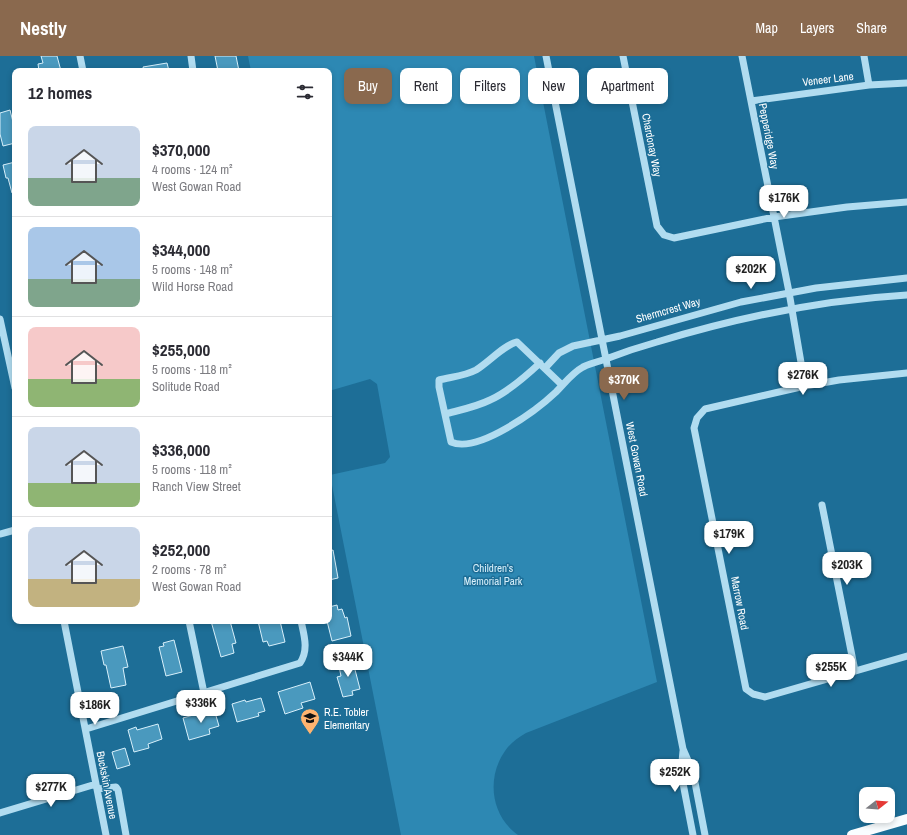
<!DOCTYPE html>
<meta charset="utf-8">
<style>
body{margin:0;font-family:"Archivo Narrow",sans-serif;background:#f2f2f3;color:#2b2b33;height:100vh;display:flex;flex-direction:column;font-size:15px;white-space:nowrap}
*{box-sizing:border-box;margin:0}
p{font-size:13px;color:#7c7c81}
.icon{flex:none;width:22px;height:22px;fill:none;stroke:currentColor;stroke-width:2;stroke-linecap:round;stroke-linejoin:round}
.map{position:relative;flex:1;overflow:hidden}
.panel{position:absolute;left:12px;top:12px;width:320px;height:556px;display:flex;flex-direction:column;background:#fff;border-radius:8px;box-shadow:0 2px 6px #0003}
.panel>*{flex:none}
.top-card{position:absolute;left:344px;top:12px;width:380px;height:36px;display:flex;gap:8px}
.needle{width:26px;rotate:73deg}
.controls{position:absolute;left:859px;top:731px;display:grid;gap:8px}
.controls a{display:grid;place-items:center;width:36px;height:36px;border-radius:8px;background:#fff;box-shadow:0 2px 6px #0003;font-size:20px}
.price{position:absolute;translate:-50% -34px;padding:0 9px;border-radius:8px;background:#fff;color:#222;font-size:13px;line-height:26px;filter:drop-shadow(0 1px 2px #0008)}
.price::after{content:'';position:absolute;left:50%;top:24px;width:12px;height:9px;margin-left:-6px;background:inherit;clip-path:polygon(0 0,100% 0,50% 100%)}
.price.active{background:#8a694e;color:#fff}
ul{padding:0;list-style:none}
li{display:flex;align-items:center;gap:12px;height:100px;padding:0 16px}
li+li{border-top:1px solid #e1e1e2}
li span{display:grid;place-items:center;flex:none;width:112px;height:80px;border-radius:8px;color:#555}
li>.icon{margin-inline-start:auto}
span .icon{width:48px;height:48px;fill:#fffc;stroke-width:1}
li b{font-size:17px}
h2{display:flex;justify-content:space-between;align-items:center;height:48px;padding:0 16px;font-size:17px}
.pill{padding:0 14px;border-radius:8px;background:#fff;box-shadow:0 2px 6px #0003;font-size:14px;line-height:36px}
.pill.active{background:#8a694e;color:#fff}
header{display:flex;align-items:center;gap:24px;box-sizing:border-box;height:56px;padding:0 20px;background:#8a694e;color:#fff}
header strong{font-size:19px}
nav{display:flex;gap:22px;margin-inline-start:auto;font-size:14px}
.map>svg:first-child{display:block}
</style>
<header>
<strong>Nestly</strong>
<nav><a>Map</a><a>Layers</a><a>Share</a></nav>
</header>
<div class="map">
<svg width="907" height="779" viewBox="0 0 907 779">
<rect width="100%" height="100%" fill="#1d6e97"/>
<path fill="#2d88b3" d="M248,0H534L657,626L526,677C518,682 510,687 505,695C486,722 491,760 518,779H401L330,419L385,407L390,401L377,328L370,323L329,335V15H251Z"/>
<path fill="#4a99be" stroke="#d8f0fb" d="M41,0H57L61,15H39L38,8L43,7Z
M215,0H236L239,15H218Z
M167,7L169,15H144L143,11Z
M10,54L15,74V87L3,90L0,78V57Z
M15,106V136L12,137L8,122H6L3,109Z
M333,494L338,522L329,524V495Z
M337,549L338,554L342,553L345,562L347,561L351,580L332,585L327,565H329V551Z
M211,565H230L236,587L232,588L234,597L221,601Z
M258,565H280L285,586L269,590L267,585L263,586Z
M174,584L182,616L166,620L159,591L164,590L163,587Z
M123,590L128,611L123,612L126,629L111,632L106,609H104L101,595Z
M352,602L360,633L352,635L353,639L343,641L337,621L341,620L338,606Z
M310,626L315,643L301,647L303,652L285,658L278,636Z
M261,642L265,655L258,657L259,660L237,666L232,648L245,644L246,646Z
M214,653L219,670L209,673L210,678L189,684L183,662Z
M158,668L162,683L148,688L149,692L134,696L128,674L136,671L137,674Z
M125,692L130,709L117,713L112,696Z"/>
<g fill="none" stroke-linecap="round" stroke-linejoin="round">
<path stroke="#b1dcf0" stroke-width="7" d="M80,0L83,15
M191,0L193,15
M546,0L683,693L693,716L705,779
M623,0L657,170L664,179L674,182L774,161L847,151L907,146
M742,0L789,236L805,330
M864,0L869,29
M751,45L869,29L907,27
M0,263L15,332
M545,312L559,297L573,290L620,280L741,246L816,232L907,222
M907,317L839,324L805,330L705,353L697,362L694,372L746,633L753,638L765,641L907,600
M562,329L517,286C504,289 489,306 476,314C465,320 450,321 439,324V331L451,386C478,398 537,354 556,336C565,327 572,317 583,311C589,308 596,306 603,304C621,297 639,291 657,286C739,261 822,244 907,239
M445,358C460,354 476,351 490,344C508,336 525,321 540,307
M822,449L855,615
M0,478L15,474
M64,565L106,779
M189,565L204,637
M86,673L300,607C309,594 304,579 301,565
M683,695L681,717L693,779
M97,733L116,731L118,734L126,779
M0,757L96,728"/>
<path stroke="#f9fdff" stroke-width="10" d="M852,779L907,763"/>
</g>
<defs>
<symbol id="school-pin" viewBox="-11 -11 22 30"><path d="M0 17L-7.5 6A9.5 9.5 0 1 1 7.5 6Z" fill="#ffb470" stroke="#1d6e97"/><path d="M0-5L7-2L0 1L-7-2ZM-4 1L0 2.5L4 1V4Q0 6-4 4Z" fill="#111"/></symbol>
</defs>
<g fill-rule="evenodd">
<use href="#school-pin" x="299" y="651" width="22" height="30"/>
</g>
<g text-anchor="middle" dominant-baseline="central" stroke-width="3" stroke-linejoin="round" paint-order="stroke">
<g font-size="11" fill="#fff" stroke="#1d6e97">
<text transform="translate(828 23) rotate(-7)">Veneer Lane</text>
<text transform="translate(769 80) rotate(79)">Pepperidge Way</text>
<text transform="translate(652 89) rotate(79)">Chardonay Way</text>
<text transform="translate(668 254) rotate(-16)">Shermcrest Way</text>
<text transform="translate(637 403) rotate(79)">West Gowan Road</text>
<text transform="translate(740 547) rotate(79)">Marrow Road</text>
<text transform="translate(107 729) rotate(79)">Buckskin Avenue</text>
</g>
<g font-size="11" fill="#d8f0fb" stroke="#1d6e97">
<text x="493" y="512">Children's<tspan x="493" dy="13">Memorial Park</tspan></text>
</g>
<g font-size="11" fill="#fff" stroke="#1d6e97" text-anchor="start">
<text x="324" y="656">R.E. Tobler<tspan x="324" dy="13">Elementary</tspan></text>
</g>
</g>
</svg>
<div class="controls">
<a><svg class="needle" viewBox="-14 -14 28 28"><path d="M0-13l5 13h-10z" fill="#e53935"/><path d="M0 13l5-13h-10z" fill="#7c7c81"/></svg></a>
</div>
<b class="price" style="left:784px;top:163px">$176K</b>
<b class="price" style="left:751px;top:234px">$202K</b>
<b class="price" style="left:803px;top:340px">$276K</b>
<b class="price active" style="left:624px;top:345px">$370K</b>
<b class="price" style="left:729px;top:499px">$179K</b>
<b class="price" style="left:847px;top:530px">$203K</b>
<b class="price" style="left:348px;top:622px">$344K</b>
<b class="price" style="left:831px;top:632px">$255K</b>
<b class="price" style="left:201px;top:668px">$336K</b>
<b class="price" style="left:95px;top:670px">$186K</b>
<b class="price" style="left:675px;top:737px">$252K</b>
<b class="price" style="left:51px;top:752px">$277K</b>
<div class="top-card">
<a class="pill active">Buy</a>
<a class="pill">Rent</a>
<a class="pill">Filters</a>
<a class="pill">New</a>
<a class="pill">Apartment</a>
</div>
<section class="panel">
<h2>12 homes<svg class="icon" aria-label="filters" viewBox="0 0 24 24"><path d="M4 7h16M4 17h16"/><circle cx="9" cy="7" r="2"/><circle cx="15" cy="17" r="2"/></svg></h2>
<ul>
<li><span style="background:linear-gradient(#c9d6e8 65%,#7fa58c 0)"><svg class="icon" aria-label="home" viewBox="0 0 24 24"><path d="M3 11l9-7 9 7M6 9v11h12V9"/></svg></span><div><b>$370,000</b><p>4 rooms · 124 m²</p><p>West Gowan Road</p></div></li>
<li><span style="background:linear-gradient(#a9c7e8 65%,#7fa58c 0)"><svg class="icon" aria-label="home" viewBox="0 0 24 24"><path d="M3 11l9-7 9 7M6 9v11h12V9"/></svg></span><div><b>$344,000</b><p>5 rooms · 148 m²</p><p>Wild Horse Road</p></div></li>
<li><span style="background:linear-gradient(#f6c9c9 65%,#8fb573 0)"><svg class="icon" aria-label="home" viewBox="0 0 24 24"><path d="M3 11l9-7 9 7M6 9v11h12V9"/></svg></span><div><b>$255,000</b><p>5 rooms · 118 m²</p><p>Solitude Road</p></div></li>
<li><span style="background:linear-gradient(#c9d6e8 70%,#8fb573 0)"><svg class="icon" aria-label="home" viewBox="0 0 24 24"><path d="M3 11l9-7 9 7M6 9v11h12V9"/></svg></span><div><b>$336,000</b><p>5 rooms · 118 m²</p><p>Ranch View Street</p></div></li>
<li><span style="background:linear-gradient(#c9d6e8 65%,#c2b280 0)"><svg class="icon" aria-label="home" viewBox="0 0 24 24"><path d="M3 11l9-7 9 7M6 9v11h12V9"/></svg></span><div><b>$252,000</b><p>2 rooms · 78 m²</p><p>West Gowan Road</p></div></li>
</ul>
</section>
</div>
